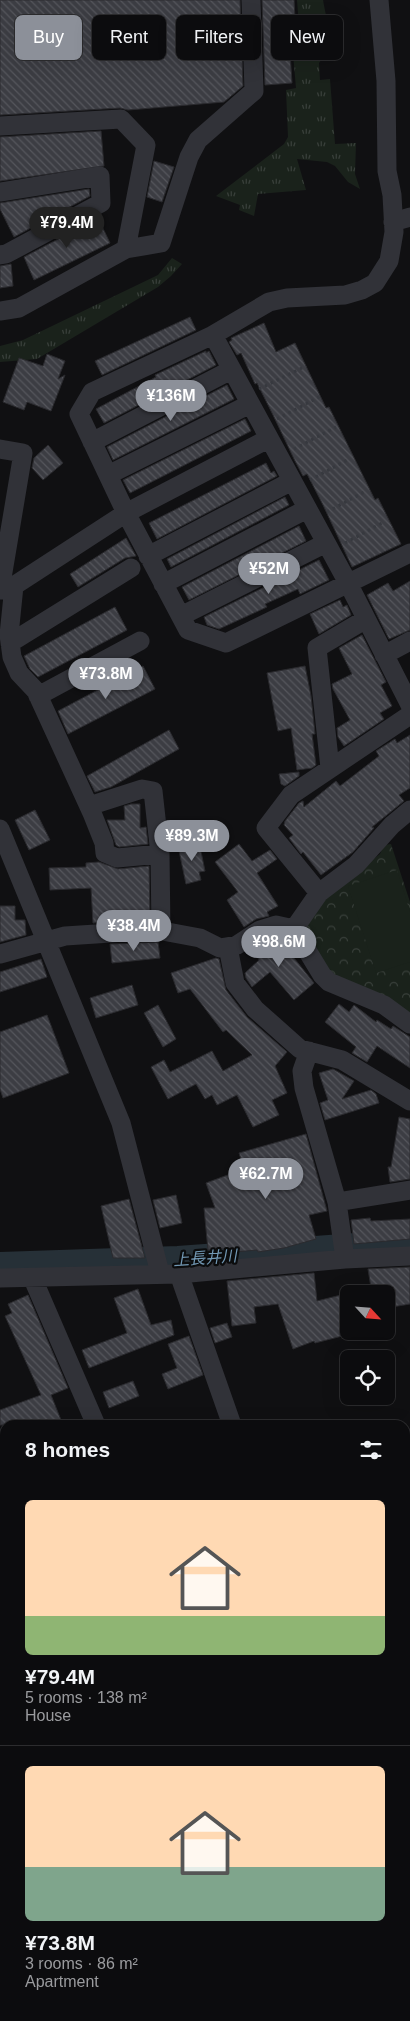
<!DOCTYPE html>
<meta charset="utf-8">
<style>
body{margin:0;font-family:Arial,"Noto Sans JP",sans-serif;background:#151517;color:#f1f3f6;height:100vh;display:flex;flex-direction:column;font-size:19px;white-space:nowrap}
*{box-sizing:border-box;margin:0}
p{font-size:16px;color:#9a9b9e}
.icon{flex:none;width:28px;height:28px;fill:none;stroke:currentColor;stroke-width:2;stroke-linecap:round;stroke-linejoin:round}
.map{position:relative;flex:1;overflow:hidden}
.sheet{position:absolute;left:0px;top:1420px;width:410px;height:601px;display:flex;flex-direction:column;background:#0c0c0e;border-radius:15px 15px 0 0;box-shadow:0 5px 20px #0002,0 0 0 1px #2c2c2e}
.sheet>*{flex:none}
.banner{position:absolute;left:15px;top:15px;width:380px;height:45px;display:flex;gap:10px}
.needle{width:32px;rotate:116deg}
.tools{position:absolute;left:340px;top:1285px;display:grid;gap:10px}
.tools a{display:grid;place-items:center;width:55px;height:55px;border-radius:8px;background:#0c0c0e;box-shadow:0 5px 20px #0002,0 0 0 1px #2c2c2e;font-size:25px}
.price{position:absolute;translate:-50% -42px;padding:0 11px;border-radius:18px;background:#8c9099;color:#fff;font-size:16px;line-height:32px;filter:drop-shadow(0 1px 2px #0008)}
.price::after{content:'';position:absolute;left:50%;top:30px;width:15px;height:11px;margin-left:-8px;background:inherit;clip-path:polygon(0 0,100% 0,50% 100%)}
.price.current{background:#222;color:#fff}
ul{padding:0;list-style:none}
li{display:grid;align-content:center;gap:10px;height:265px;padding:0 25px}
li+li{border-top:1px solid #2c2c2e}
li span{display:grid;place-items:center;height:155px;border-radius:8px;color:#555}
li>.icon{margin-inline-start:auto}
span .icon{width:90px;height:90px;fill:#fffc;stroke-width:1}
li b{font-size:21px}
h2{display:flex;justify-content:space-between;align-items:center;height:60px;padding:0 25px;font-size:21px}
.tag{padding:0 18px;border-radius:8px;background:#0c0c0e;box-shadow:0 5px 20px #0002,0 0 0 1px #2c2c2e;font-size:18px;line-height:45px}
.tag.current{background:#8c9099;color:#fff}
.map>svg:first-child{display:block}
</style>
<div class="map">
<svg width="410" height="2021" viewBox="0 0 410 2021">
<defs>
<pattern id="grass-tufts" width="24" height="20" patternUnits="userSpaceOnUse" patternTransform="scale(1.25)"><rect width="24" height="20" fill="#1a221b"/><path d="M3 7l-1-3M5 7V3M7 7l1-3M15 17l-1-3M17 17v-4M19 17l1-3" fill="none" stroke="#383f3a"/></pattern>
<pattern id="forest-crowns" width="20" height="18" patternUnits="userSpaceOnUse" patternTransform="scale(1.25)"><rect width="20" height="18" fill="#1a221b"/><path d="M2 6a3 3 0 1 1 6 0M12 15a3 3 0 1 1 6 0" fill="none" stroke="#383f3a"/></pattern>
<pattern id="building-back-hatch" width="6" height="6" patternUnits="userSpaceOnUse" patternTransform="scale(1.25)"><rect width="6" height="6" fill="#3c3d43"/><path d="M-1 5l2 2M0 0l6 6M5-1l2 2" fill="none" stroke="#55565c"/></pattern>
</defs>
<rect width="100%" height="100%" fill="#101012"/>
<path fill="url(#grass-tufts)" d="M297,0H323C327,25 336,42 319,63L320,80L330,79L335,144L356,143L355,174L360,189L348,182L335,166L327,162L297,159L306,190L258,194L254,216L239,210L240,205L216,196L284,144L288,137L286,90L296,88L292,42L300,40Z
M172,258L182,264L171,276L158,287L37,359L0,362V346L23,340L158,275Z"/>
<path fill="url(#forest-crowns)" d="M391,844L410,902V1020L327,974L299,930L321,900L380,854L384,845Z"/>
<path fill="#1a221b" d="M397,870L410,912V962L376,973L348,886Z"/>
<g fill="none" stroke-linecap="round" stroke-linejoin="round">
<path stroke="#263037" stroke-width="5" d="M288,2021L298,2016"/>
<path stroke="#263037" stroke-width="30" d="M0,1267L178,1261L410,1244"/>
</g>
<path fill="url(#building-back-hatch)" stroke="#2a2a2e" d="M0,0H240L243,86L224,102L128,110L120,108L0,115Z
M262,0H294L296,37H289L292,83L265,85Z
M101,131L104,166L0,181V137Z
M154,161L174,167L162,202L147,197Z
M89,189L90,196L14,237L0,209V203Z
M98,218L110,243L34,280L24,257Z
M11,264L13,286L0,288V266Z
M190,317L196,330L102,375L95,361Z
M264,323L276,352L295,343L326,408L329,407L375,500L378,498L401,544L352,567L323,505L307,474L303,476L295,461L273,415L257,383L255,384L241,353L237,355L229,342L232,340L231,338Z
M206,351V353L209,351L216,365L104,423L96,409L156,377L155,375Z
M47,354L65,361L58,379L65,375L51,411L27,402L24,410L3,402L19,358L43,366Z
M227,385L234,399L113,460L107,447Z
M245,419L251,431L130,493L123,480Z
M48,445L63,463L43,480L32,468L34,458Z
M266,463L271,473L274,471L277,476L157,539L149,523Z
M285,497L289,505L171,567L167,559Z
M299,526L306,541L189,600L182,587Z
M126,538L136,556L125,558L78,587L70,574Z
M319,560L329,580L300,594L298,589L265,604L267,607L219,629L207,625L204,617Z
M410,581V630L389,639L367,595L388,583L393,591Z
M340,600L343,607L347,605L351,615L319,634L310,614Z
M115,607L127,630L38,677L30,669L24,656Z
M362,635L386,682L381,685L392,706L380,713L384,719L344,746L338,737L337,728L350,720L333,689L332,684L352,674L339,648Z
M143,666L155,689L68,734L58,711Z
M305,666L311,696L315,734H312L316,765L312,768L297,770L291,728L278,731L267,673Z
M169,730L179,749L111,787L95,792L87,776Z
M410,735V788L399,795L404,801L372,827L374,828L353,852L321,875L303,852L301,854L289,838L293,835L284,825L285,821L299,803L303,801L304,807L336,781L340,786L379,756L376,751L395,739L397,743Z
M299,772V776L285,786L281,784L279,774Z
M131,804H140V828L146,827L148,844L119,847L116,845L107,820H125L124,806Z
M35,810L50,840L29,850L15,820Z
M199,842L205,871L199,872L201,880L186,884L178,846Z
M239,844L252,861L270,850L277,859L257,873L278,906L267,912L269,916L256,919L244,927L227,900L238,892L215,862Z
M99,862L118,869L149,866L150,919L93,923L91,888L50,890L49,868L86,867V863Z
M0,906H15V920H25L26,935L0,942Z
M278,937L286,956L290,953L314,983L294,1000L270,972L252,987L246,978L245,973L259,960L253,948L265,940Z
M158,942L160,958L112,963L110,944Z
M216,958L219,959L226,990L247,1017L287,1052L275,1066L287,1093L272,1100L279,1115L253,1127L237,1095L217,1105L212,1095L205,1099L196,1084L168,1099L151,1067L164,1060L170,1072L212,1051L223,1071L252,1055L226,1030L223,1032L190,989L178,993L171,973Z
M41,959L47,977L0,992V972Z
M132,985L138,1005L96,1018L90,998Z
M339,1004L349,1012L354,1005L376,1022L377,1020L391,1029L393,1026L410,1037V1068L377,1046L367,1062L352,1053L356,1047L325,1022Z
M158,1005L176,1039L163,1047L144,1013Z
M47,1015L69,1073L3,1098L0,1089V1032Z
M333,1069L354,1081L342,1099L371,1090L376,1094L379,1103L325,1120L320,1103L328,1100L319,1073Z
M399,1117L410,1119V1179L390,1182L388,1167H391Z
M306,1134L327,1211L309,1215L316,1239L284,1248L258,1252L257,1250L235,1252L234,1248L208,1250L204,1208H215L206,1183L244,1169L239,1153Z
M176,1195L182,1223L160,1228L153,1200Z
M129,1199L145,1258H113L101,1206Z
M370,1218L371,1221L410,1219V1239L354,1244L351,1220Z
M410,1267V1304L386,1308V1294H372L368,1269Z
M314,1273L317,1301L349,1293V1316L346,1317L350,1334L315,1343L314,1341L293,1349L278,1304L254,1307L256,1323L232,1326L227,1281Z
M138,1289L151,1325L171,1320L174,1335L89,1368L82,1350L127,1333L114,1298Z
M28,1295L68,1388L51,1395L63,1425H0V1410L41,1395L5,1316L12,1313L8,1304Z
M227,1323L232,1337L215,1343L210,1328Z
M189,1336L203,1375L168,1389L162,1374L177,1368L168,1344Z
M133,1381L139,1396L109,1408L103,1392Z"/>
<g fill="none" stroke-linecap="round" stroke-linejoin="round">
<path stroke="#37393f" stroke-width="3" stroke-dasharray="2.5 4" stroke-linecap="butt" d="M259,389L306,366
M277,419L321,396
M294,449L336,427
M310,480L349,459
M327,512L366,491
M345,543L382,523
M194,2016L196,2021"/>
<path stroke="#313238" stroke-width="19" d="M0,126L121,119L146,145L126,249
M0,192L100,176L101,203L6,254L0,255
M393,222L410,217
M0,311L19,308L126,249L161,243L189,157L198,140L254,91L251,0
M213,335L269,302L287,298L345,295L362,290L375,283L389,261L394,232L392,195L387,171L386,81L379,0
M92,442L231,370
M0,449L23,453L0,590
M108,475L250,404
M410,553L226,643L188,630L126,513L79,414L92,392L213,335L348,583L410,705
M148,556L292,481
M163,584L307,509
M14,586L9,635L12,657L19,673L36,691L92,813L104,843L105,853L117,858L160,854L161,931
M0,590L9,589L126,513L268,439
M181,616L326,543
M10,643L131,568
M384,655L410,641
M38,696L140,641
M410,715L291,795L266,828L319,893L356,865L392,825L410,810
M330,768L317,648L366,619
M89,806L142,789L153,791L160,854
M0,829L121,1123L160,1273
M319,893L294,929L322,975L329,982L384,1005L410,1024
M228,947L235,983L255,1009L300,1049L342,1060L410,1101
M0,954L65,936L157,930L200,938L220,948L237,945L260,930L276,925L294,929
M309,1051L302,1071L304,1088L337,1202L345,1259
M337,1202L410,1190
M179,1274L232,1425
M0,1278L179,1274L345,1259L410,1256
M33,1279L96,1425
M405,1670L410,1668
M0,1825L5,1823
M405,1962L410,1959
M358,2016L360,2021
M269,2021L280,2016"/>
</g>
<g text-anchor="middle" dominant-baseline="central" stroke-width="4.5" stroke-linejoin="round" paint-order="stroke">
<g font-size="16" font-style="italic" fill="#7298b4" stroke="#0b0c0d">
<text transform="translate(205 1258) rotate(-4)">上長井川</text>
</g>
</g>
</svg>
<div class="tools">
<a><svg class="needle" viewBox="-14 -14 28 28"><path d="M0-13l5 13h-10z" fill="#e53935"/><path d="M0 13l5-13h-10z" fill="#9a9b9e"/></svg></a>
<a><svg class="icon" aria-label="locate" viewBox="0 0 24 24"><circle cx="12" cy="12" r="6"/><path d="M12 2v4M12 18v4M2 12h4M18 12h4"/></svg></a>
</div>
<b class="price current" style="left:67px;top:249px">¥79.4M</b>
<b class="price" style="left:171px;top:422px">¥136M</b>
<b class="price" style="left:269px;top:595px">¥52M</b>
<b class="price" style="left:106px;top:700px">¥73.8M</b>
<b class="price" style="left:192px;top:862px">¥89.3M</b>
<b class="price" style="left:134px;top:952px">¥38.4M</b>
<b class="price" style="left:279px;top:968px">¥98.6M</b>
<b class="price" style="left:266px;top:1200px">¥62.7M</b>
<div class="banner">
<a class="tag current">Buy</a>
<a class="tag">Rent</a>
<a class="tag">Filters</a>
<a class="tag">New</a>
</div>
<section class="sheet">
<h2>8 homes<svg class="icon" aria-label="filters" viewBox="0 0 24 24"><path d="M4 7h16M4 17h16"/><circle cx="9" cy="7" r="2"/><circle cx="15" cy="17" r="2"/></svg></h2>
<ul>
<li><span style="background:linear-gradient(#ffd9b3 75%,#8fb573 0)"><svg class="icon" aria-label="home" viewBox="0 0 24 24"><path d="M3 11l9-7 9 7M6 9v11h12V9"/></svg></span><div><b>¥79.4M</b><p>5 rooms · 138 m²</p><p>House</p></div></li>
<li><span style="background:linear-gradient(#ffd9b3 65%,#7fa58c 0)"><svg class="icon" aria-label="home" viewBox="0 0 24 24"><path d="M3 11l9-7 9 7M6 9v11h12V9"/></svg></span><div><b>¥73.8M</b><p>3 rooms · 86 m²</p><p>Apartment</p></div></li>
</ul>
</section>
</div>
